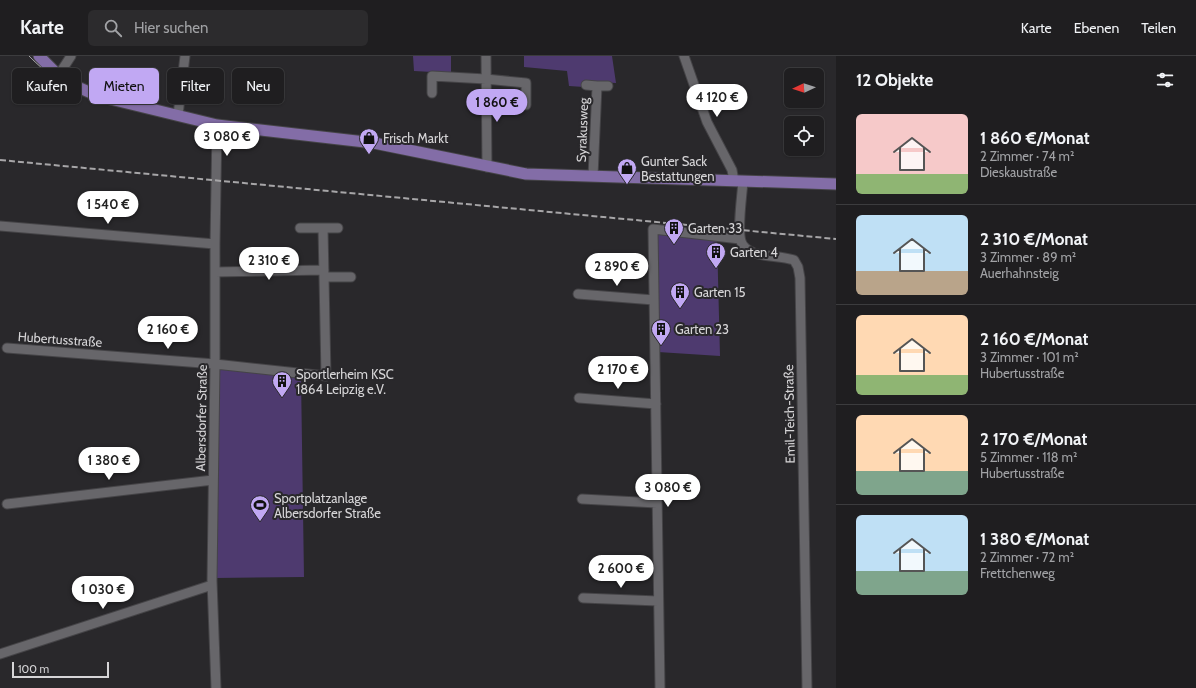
<!DOCTYPE html>
<html lang="de">
<meta charset="utf-8">
<style>
body{margin:0;font-family:Cabin,sans-serif;background:#2c2b2d;color:#f1f3f6;height:100vh;display:flex;flex-direction:column;font-size:15px;white-space:nowrap}
*{box-sizing:border-box;margin:0}
p{font-size:13px;color:#a1a2a5}
.icon{flex:none;width:22px;height:22px;fill:none;stroke:currentColor;stroke-width:2;stroke-linecap:round;stroke-linejoin:round}
.map{position:relative;flex:1;overflow:hidden}
.sheet{display:flex;flex-direction:column;background:#1f1e20;width:360px}
.sheet>*{flex:none}
.banner{position:absolute;left:12px;top:12px;width:380px;height:36px;display:flex;gap:8px}
.needle{width:26px;rotate:266deg}
.buttons{position:absolute;left:784px;top:12px;display:grid;gap:8px}
.buttons a{display:grid;place-items:center;width:40px;height:40px;border-radius:6px;background:#1f1e20;box-shadow:0 1px 3px #0004,0 0 0 1px #3c3c3e;font-size:20px}
.scale{position:absolute;left:12px;bottom:10px;width:97px;box-sizing:border-box;padding-left:4px;border:2px solid #d6d5d7;border-top:0;font-size:11px;line-height:14px;white-space:nowrap;color:#d6d5d7;-webkit-text-stroke:3px #29282b;paint-order:stroke}
.price{position:absolute;translate:-50% -34px;padding:0 9px;border-radius:14px;background:#fff;color:#222;font-size:13px;line-height:26px;filter:drop-shadow(0 1px 2px #0008)}
.price::after{content:'';position:absolute;left:50%;top:24px;width:12px;height:9px;margin-left:-6px;background:inherit;clip-path:polygon(0 0,100% 0,50% 100%)}
.price.selected{background:#c1a8f3;color:#111}
ul{padding:0;list-style:none}
li{display:flex;align-items:center;gap:12px;height:100px;padding:0 20px}
li+li{border-top:1px solid #3c3c3e}
li span{display:grid;place-items:center;flex:none;width:112px;height:80px;border-radius:6px;color:#555}
li>.icon{margin-inline-start:auto}
span .icon{width:48px;height:48px;fill:#fffc;stroke-width:1}
li b{font-size:17px}
h2{display:flex;justify-content:space-between;align-items:center;height:48px;padding:0 20px;font-size:17px}
.chip{padding:0 14px;border-radius:6px;background:#1f1e20;box-shadow:0 1px 3px #0004,0 0 0 1px #3c3c3e;font-size:14px;line-height:36px}
.chip.selected{background:#c1a8f3;color:#111}
header{display:flex;align-items:center;gap:24px;box-sizing:border-box;height:56px;padding:0 20px;background:#1f1e20;border-bottom:1px solid #3c3c3e}
header strong{font-size:19px}
nav{display:flex;gap:22px;margin-inline-start:auto;font-size:14px}
.search{width:280px;height:36px;background:#2c2b2d;display:flex;align-items:center;gap:10px;box-sizing:border-box;padding:0 14px;border-radius:6px;color:#a1a2a5;font-size:15px}
main{display:flex;flex:1;min-height:0}
.map>svg:first-child{display:block}
</style>
<header>
<strong>Karte</strong>
<div class="search"><svg class="icon" aria-label="search" viewBox="0 0 24 24"><circle cx="10" cy="10" r="6"/><path d="M15 15l6 6"/></svg>Hier suchen</div>
<nav><a>Karte</a><a>Ebenen</a><a>Teilen</a></nav>
</header>
<main>
<div class="map">
<svg width="836" height="632" viewBox="0 0 836 632">
<rect width="100%" height="100%" fill="#29282b"/>
<path fill="#4e3a6f" d="M413,0H451V17L414,15Z
M524,0H612L616,27L585,25L584,31L569,30L567,15L524,11Z
M655,177L717,182L720,300L658,296Z
M219,312L301,321L304,521L215,522Z"/>
<g fill="none" stroke-linecap="round" stroke-linejoin="round">
<path stroke="#1b0038" stroke-width="2" d="M681,275V276"/>
<defs>
<path id="minor" d="M486,0L487,111
M684,0L707,66L732,114L734,125
M58,20L71,0
M586,29L597,30
M432,37V20L486,23L526,27V49
M178,59L185,0
M593,120L597,30H608
M743,125C742,140 737,173 741,185C742,190 748,195 754,197C767,201 781,200 794,204L798,211L800,222L807,632
M0,170L215,188
M300,172H338
M215,216L324,214
M324,221H351
M578,238L654,244
M7,292L215,308L326,320L323,172
M579,342L656,348
M582,443L657,447
M7,448L213,424
M583,542L658,545
M0,598L212,529
M216,632L212,525L215,308V188L217,69
M660,632L653,173L740,183"/>
<path id="major" d="M39,0L64,25L98,40L217,69L374,87L526,118L836,128"/>
</defs>
<use href="#minor" stroke="#454447" stroke-width="11"/>
<use href="#major" stroke="#454447" stroke-width="13"/>
<use href="#minor" stroke="#67666a" stroke-width="9"/>
<use href="#major" stroke="#836da7" stroke-width="11"/>
<path stroke="#a7a6a8" stroke-width="1" d="M29,0C47,18 55,23 79,32"/>
<path stroke="#a7a6a8" stroke-width="2" stroke-dasharray="6 3" stroke-linecap="butt" d="M0,104L836,183"/>
</g>
<defs>
<symbol id="shop-pin" viewBox="-11 -11 22 30"><path d="M0 17L-7.5 6A9.5 9.5 0 1 1 7.5 6Z" fill="#c1a8f3" stroke="#29282b"/><path d="M-5-2.5h2.3a2.7 3.5 0 0 1 5.4 0H5L5.5 6h-11ZM-1.5-2.5h3a1.5 2.3 0 0 0-3 0Z" fill="#111"/></symbol>
<symbol id="building-pin" viewBox="-11 -11 22 30"><path d="M0 17L-7.5 6A9.5 9.5 0 1 1 7.5 6Z" fill="#c1a8f3" stroke="#29282b"/><path d="M-4-6H4V6H1V3H-1V6H-4ZM-2.5-4.3h1.7v1.8h-1.7ZM.8-4.3h1.7v1.8H.8ZM-2.5-1h1.7V.8h-1.7ZM.8-1h1.7V.8H.8Z" fill="#111"/></symbol>
<symbol id="stadium-pin" viewBox="-11 -11 22 30"><path d="M0 17L-7.5 6A9.5 9.5 0 1 1 7.5 6Z" fill="#c1a8f3" stroke="#29282b"/><path d="M0-5a6.5 5 0 1 0 0 10a6.5 5 0 1 0 0-10ZM-3.5-1.8h7v3.6h-7Z" fill="#111"/></symbol>
</defs>
<g fill-rule="evenodd">
<use href="#shop-pin" x="358" y="71" width="22" height="30"/>
<use href="#shop-pin" x="616" y="101" width="22" height="30"/>
<use href="#building-pin" x="663" y="161" width="22" height="30"/>
<use href="#building-pin" x="705" y="185" width="22" height="30"/>
<use href="#building-pin" x="669" y="225" width="22" height="30"/>
<use href="#building-pin" x="650" y="262" width="22" height="30"/>
<use href="#building-pin" x="271" y="314" width="22" height="30"/>
<use href="#stadium-pin" x="249" y="438" width="22" height="30"/>
</g>
<g text-anchor="middle" dominant-baseline="central" stroke-width="4" stroke-linejoin="round" paint-order="stroke">
<g font-size="13" fill="#d6d5d7" stroke="#29282b">
<text transform="translate(582 74) rotate(-88)">Syrakusweg</text>
<text transform="translate(60 283) rotate(4)">Hubertusstraße</text>
<text transform="translate(789 358) rotate(-91)">Emil-Teich-Straße</text>
<text transform="translate(201 362) rotate(-89)">Albersdorfer Straße</text>
</g>
<g font-size="13" fill="#d6d5d7" stroke="#29282b" text-anchor="start">
<text x="383" y="82">Frisch Markt</text>
<text x="641" y="105">Gunter Sack<tspan x="641" dy="15">Bestattungen</tspan></text>
<text x="688" y="172">Garten 33</text>
<text x="730" y="196">Garten 4</text>
<text x="694" y="236">Garten 15</text>
<text x="675" y="273">Garten 23</text>
<text x="296" y="318">Sportlerheim KSC<tspan x="296" dy="15">1864 Leipzig e.V.</tspan></text>
<text x="274" y="442">Sportplatzanlage<tspan x="274" dy="15">Albersdorfer Straße</tspan></text>
</g>
</g>
</svg>
<div class="buttons">
<a><svg class="needle" viewBox="-14 -14 28 28"><path d="M0-13l5 13h-10z" fill="#e53935"/><path d="M0 13l5-13h-10z" fill="#a1a2a5"/></svg></a>
<a><svg class="icon" aria-label="locate" viewBox="0 0 24 24"><circle cx="12" cy="12" r="6"/><path d="M12 2v4M12 18v4M2 12h4M18 12h4"/></svg></a>
</div>
<div class="scale">100 m</div>
<b class="price" style="left:717px;top:62px">4 120 €</b>
<b class="price selected" style="left:497px;top:67px">1 860 €</b>
<b class="price" style="left:227px;top:101px">3 080 €</b>
<b class="price" style="left:108px;top:169px">1 540 €</b>
<b class="price" style="left:269px;top:225px">2 310 €</b>
<b class="price" style="left:617px;top:231px">2 890 €</b>
<b class="price" style="left:168px;top:294px">2 160 €</b>
<b class="price" style="left:618px;top:334px">2 170 €</b>
<b class="price" style="left:109px;top:425px">1 380 €</b>
<b class="price" style="left:668px;top:452px">3 080 €</b>
<b class="price" style="left:621px;top:533px">2 600 €</b>
<b class="price" style="left:103px;top:554px">1 030 €</b>
<div class="banner">
<a class="chip">Kaufen</a>
<a class="chip selected">Mieten</a>
<a class="chip">Filter</a>
<a class="chip">Neu</a>
</div>
</div>
<section class="sheet">
<h2>12 Objekte<svg class="icon" aria-label="filters" viewBox="0 0 24 24"><path d="M4 7h16M4 17h16"/><circle cx="9" cy="7" r="2"/><circle cx="15" cy="17" r="2"/></svg></h2>
<ul>
<li><span style="background:linear-gradient(#f6c9c9 75%,#8fb573 0)"><svg class="icon" aria-label="home" viewBox="0 0 24 24"><path d="M3 11l9-7 9 7M6 9v11h12V9"/></svg></span><div><b>1 860 €/Monat</b><p>2 Zimmer · 74 m²</p><p>Dieskaustraße</p></div></li>
<li><span style="background:linear-gradient(#bfe0f5 70%,#b9a48a 0)"><svg class="icon" aria-label="home" viewBox="0 0 24 24"><path d="M3 11l9-7 9 7M6 9v11h12V9"/></svg></span><div><b>2 310 €/Monat</b><p>3 Zimmer · 89 m²</p><p>Auerhahnsteig</p></div></li>
<li><span style="background:linear-gradient(#ffd9b3 75%,#8fb573 0)"><svg class="icon" aria-label="home" viewBox="0 0 24 24"><path d="M3 11l9-7 9 7M6 9v11h12V9"/></svg></span><div><b>2 160 €/Monat</b><p>3 Zimmer · 101 m²</p><p>Hubertusstraße</p></div></li>
<li><span style="background:linear-gradient(#ffd9b3 70%,#7fa58c 0)"><svg class="icon" aria-label="home" viewBox="0 0 24 24"><path d="M3 11l9-7 9 7M6 9v11h12V9"/></svg></span><div><b>2 170 €/Monat</b><p>5 Zimmer · 118 m²</p><p>Hubertusstraße</p></div></li>
<li><span style="background:linear-gradient(#bfe0f5 70%,#7fa58c 0)"><svg class="icon" aria-label="home" viewBox="0 0 24 24"><path d="M3 11l9-7 9 7M6 9v11h12V9"/></svg></span><div><b>1 380 €/Monat</b><p>2 Zimmer · 72 m²</p><p>Frettchenweg</p></div></li>
</ul>
</section>
</main>
